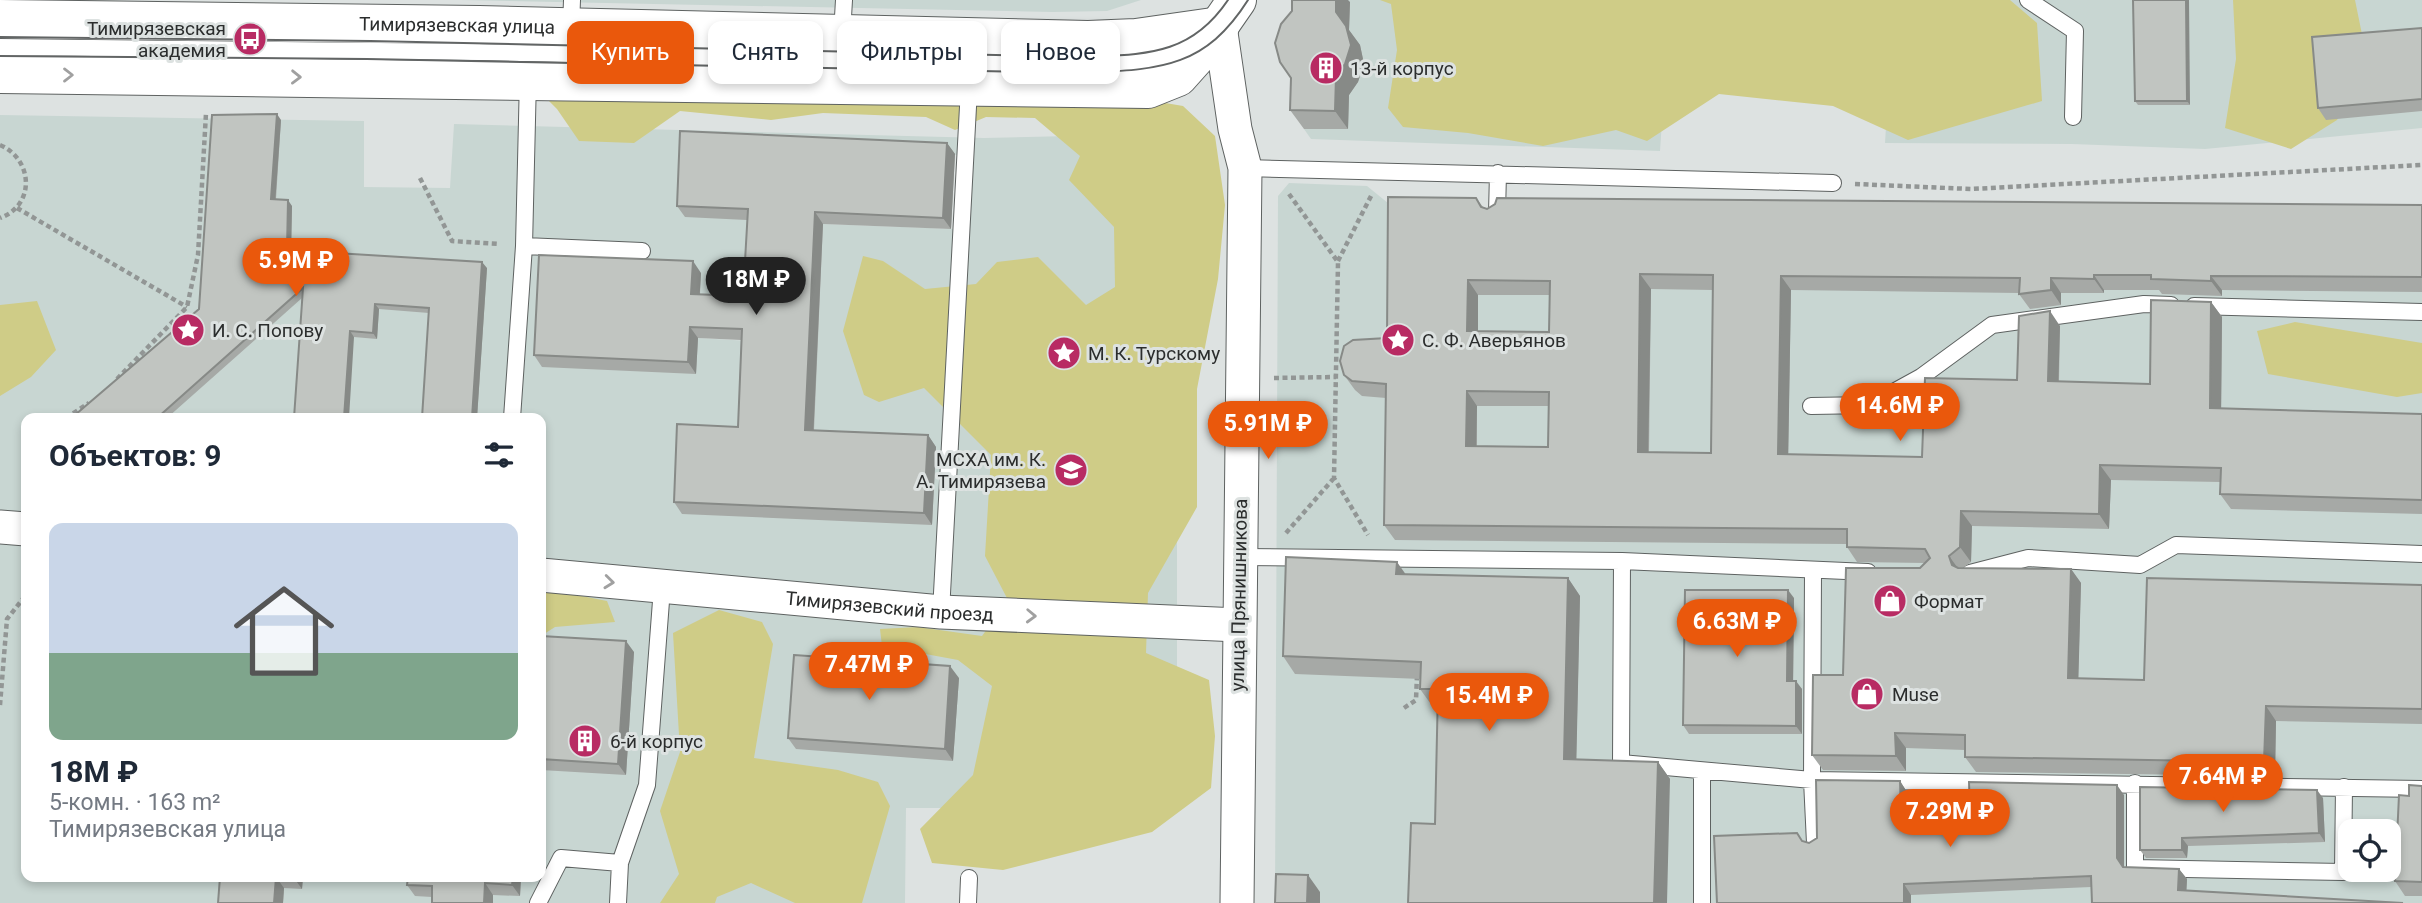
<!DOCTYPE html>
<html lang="ru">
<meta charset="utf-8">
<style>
body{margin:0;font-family:Roboto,sans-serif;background:#f2f2f3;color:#1f2937;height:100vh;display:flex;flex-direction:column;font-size:26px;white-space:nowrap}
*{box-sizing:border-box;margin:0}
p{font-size:23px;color:#747a83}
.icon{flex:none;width:38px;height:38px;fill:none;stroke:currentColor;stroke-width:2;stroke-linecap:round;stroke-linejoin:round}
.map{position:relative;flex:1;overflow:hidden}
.sheet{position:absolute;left:21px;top:413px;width:525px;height:469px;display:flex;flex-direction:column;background:#fff;border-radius:14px;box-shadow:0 4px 10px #0003}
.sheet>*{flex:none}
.hud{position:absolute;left:567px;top:21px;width:665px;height:63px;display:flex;gap:14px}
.fabs{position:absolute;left:2338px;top:819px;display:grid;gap:14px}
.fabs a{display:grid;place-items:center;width:63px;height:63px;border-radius:14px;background:#fff;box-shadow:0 4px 10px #0003;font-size:35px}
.price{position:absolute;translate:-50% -60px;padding:0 16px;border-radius:24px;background:#ea580c;color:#fff;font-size:23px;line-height:46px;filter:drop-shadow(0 2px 4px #0008)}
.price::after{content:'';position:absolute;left:50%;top:42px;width:21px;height:16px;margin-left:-10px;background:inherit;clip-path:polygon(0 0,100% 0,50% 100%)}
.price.current{background:#222;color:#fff}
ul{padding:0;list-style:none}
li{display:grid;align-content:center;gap:14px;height:371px;padding:0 28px}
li+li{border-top:2px solid #e0e1e3}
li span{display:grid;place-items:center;height:217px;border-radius:14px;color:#555}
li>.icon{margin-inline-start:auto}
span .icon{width:126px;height:126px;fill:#fffc;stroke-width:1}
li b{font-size:30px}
h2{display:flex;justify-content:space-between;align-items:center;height:84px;padding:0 28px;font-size:30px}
.pill{padding:0 24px;border-radius:14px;background:#fff;box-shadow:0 4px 10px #0003;font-size:24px;line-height:63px}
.pill.current{background:#ea580c;color:#fff}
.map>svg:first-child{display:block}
</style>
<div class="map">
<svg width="2422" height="903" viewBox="0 0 2422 903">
<rect width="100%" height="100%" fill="#dde2e1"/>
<path fill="#c8d6d2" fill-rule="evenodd" d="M461,0H1141L1107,11L1053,12Z
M1305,0H2422V128L2205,149L2072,144L1885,143L1888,94L1665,76L1660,151L1311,139L1304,129Z
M0,115L364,121V187L450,188L454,124L984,138L1113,135L1177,195V696L1183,808H906L905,903H0ZM689,143L958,155L955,229L823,224L813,441L750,341L698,338L699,305L751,308L756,220ZM26,418H541V877H26Z
M1289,183L1367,186L1399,212L2422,220V903H1275L1278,196ZM2350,831H2389V870H2350Z"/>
<path fill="#cfcc87" d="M1380,0H2010L2037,23L2042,101L1908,140L1833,106L1719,94L1647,141L1616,130L1543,146L1468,133L1403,127L1388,108L1397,50L1391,4Z
M2233,0H2355L2366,54L2357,83L2337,120L2291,149L2225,128L2236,59Z
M543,95L1136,98L1183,106L1215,136L1225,205L1218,279L1197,389V507L1148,593L1146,653L1209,680L1215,736L1211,788L1152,832L1003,870L932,863L920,829L973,775L992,686L958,660L882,646L880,629L918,627L982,636L1008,600L985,556L991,455L924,388L879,402L864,395L843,331L863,256L883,261L925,289L976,284L997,262L1038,257L1086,305L1115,287L1114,227L1069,180L1080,156L1035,118L986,117L955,130L926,117L823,113L771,120L680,111L634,143L579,141L557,109Z
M37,301L56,350L31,377L0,396V305Z
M2295,322L2422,343V393L2397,397L2268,374L2257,331Z
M541,588L607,601L615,622L555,627L541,636Z
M719,610L762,622L773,644L754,758L838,770L878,782L890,806L862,903H795L751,883L717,897L715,903H660L679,874L660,811L680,752L673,633Z"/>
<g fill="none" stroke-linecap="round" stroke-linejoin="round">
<defs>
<path id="lane" d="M2028,0L2075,31L2073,117
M571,27L572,0
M842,34L844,0
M0,47L478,52L1052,64L1149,62L1190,48
M1245,168L1833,183
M1497,213L1498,173
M524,246L642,251
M2194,306L2422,312
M1811,406L1870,405L1921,377L1992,325L2144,304L2171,305
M512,418L524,246L528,78
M1240,557L1622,561L1868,572
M1622,561L1621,763L1812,780L2422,789
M1813,572L1812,780L1815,843
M1970,573L2028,558L2140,565L2176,545L2422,554
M941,612L969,88
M1702,771V903
M2135,783V868L2343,872L2344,787
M538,903L561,858L620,863
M618,903L620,863L647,785L662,588
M968,903L969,878"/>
<g id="street">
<path d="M1220,26L1235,129L1245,168L1237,903"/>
<path d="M0,527L26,529"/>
<path id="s1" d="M541,575L941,612L1239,625"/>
</g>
<g id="secondary">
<path id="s2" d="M0,19L479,25L1088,40L1136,38L1220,26"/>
<path d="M0,74L1148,89L1178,77L1203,49L1237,0"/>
</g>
</defs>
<use href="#lane" stroke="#5e6261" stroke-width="18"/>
<use href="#street" stroke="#5e6261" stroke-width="35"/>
<use href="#secondary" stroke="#5e6261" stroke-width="40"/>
<path stroke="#929695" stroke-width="4.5" stroke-dasharray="5 3.5" stroke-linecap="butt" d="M0,145C33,159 36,205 0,218
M420,178L452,241L499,244
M1855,184L1971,189L2422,165
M1289,194L1338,262L1334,478L1368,535
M17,208L187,307
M1338,261L1372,194
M1274,378L1336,377
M117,379L187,307L198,255L206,113
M66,418L89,403
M1286,533L1334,478
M0,705L7,619L26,595
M1404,708L1416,700L1417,675"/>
<use href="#lane" stroke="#fff" stroke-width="16"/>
<use href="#street" stroke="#fff" stroke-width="33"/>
<use href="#secondary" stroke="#fff" stroke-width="38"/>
<path stroke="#626565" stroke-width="2" d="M0,37L370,41L1087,57C1147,54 1191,55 1228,0
M0,56L367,59L1087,73C1160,69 1205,68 1248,0"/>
</g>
<path fill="#a6a9a6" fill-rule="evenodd" d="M2133,0L2190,105H2138L2135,101Z
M1350,2L1349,30L1360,45L1364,64L1358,82L1349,95L1348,129H1304L1290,110Z
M2422,28V111L2326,120L2318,108Z
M281,120L276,199L292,206L291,250L487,268L477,418H422L429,313L379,309L377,339L354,337L302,298L167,418H75L199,309Z
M947,143L955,154L951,229L823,224L814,430L928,435L936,447L932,525L682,514L674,502L738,427L741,340L698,338L696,374L542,367L534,355L701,273L700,294L743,296L747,220L685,217L677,206Z
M1476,198L1483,207L1487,209L2422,205V292L2222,290V296L2162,294L2159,290H2104V293H2061V305L2030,309L2019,294V293L1791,290L1788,454L1922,457L2017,380L2060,326L2059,382L2150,384L2211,302L2222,317L2221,408L2422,414V514L2231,509L2220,494L2221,482L2111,480L2109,529L1972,526L1971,562L1963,568L2071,569L2081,583L2078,678L2144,680L2422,585V724L2276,721L2275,776L1976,772L1965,757V750L1906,748V771L1823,770L1812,755L1843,675L1920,568L1925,563L1857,562L1847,547V544L1395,540L1384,525L1386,398L1362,396L1355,390L1344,375L1387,338ZM1651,289L1713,290L1711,453H1649ZM1478,295H1550L1549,332L1478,331ZM1477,406H1548V447L1477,446Z
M1406,574L1568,578L1580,596L1576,760L1658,762L1670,779L1435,824L1438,707H1433L1420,689L1421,679L1295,674L1283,656Z
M1794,598L1793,681L1802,689V734H1689L1683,725Z
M541,636L634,652L626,775L541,770Z
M959,678L953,761L796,749L788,738Z
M1900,781L1907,792L1908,813L1970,811L2124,795V867L2179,869L2187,879L2186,891L2091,887L1911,895V903H1717L1797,833L1803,842L1809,843Z
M2422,786V896H2405L2395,881L2409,796Z
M2323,798L2325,842L2188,846L2187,858H2146L2140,850Z
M201,877H303L302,889L284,888L283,903H218L220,878Z
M521,877L520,896L493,895L432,897L415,896L407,885Z"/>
<path fill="#878a87" d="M1336,0H1348L1350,2L1349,30L1360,45L1364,64L1358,82L1349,95L1348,129L1335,111Z
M2186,0H2189L2190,105L2187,101Z
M277,114L281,120L275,205L271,199Z
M947,143L955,154L951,229L943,218Z
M288,200L292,206L291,255L287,250Z
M815,212L823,224L813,441L805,430Z
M693,261L701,273L699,305L691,294Z
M482,262L487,268L477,418H472Z
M1640,274L1651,289L1648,467L1638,452Z
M2094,275L2104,290V293L2094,279Z
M1781,276L1791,290L1788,469L1778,454Z
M2211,276L2222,290V296L2211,281Z
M2051,278L2061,293V305L2051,290Z
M1468,280L1478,295V346L1467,331Z
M2211,302L2222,317L2221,423L2210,408Z
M375,304L379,309L377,339L373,333Z
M2050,311L2060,326L2058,396L2048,381Z
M690,327L698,338L696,374L688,362Z
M350,331L354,337L349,418H344Z
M1467,391L1477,406L1476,461L1466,446Z
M928,435L936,447L932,525L924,513Z
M2100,465L2111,480L2109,529L2099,514Z
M1961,511L1972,526L1971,562L1960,547Z
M1949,556L1960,571L1952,565Z
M1397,562L1409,579L1396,574Z
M2071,569L2081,583L2078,693L2068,678Z
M1568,578L1580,596L1576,777L1564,759Z
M1788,590L1794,598L1793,689L1787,681Z
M626,641L634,652L626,775L618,764Z
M950,666L959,678L953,761L945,749Z
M1796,681L1802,689V734L1796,726Z
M2266,706L2276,721L2275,776L2264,762Z
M1895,733L1906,748V771L1896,756Z
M1658,762L1670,779L1667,903H1654Z
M1900,781L1907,792L1908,824L1901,814Z
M2117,785L2124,795V868L2130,877L2117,858Z
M2317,790L2323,798L2325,842L2319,833Z
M2182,838L2188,846L2187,858L2182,850Z
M2179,869L2187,879L2186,901L2178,890Z
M1308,875L1320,892V903H1307Z
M276,877L284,888L283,903H274Z
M294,877H303L302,889L294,878Z
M513,877H521L520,896L512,885Z
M485,883L493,895V903H484Z
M1904,884L1911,895V903H1904Z"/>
<path fill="#c1c5c1" stroke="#878a87" stroke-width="2" fill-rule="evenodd" d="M1292,0H1336V12L1346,26L1351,45L1345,64L1336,76L1335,111L1290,110L1291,78L1280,62L1275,43L1281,24L1292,11Z
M2133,0H2186L2187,101H2135Z
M2422,28V99L2318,108L2312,37Z
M277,114L271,199L288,200L287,250L482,262L472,418H422L429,308L375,304L373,333L350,331L344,418H294L303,288L157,418H75V415L199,309L212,115Z
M680,131L947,143L943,218L815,212L805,430L928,435L924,513L674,502L677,424L738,427L742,329L690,327L688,362L534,355L539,255L693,261L691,294L743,296L748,209L677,206Z
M1388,197L1476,198L1481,207L1487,209L1495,204L1497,198L2422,205V277L2211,276V281L2151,279V275H2094V279L2051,278V290L2019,294L2020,278L1781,276L1778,454L1922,457L1925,378L2017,380L2019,316L2050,311L2048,381L2150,384L2151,300L2211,302L2210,408L2422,414V500L2220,494L2221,468L2100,465L2099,514L1961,511L1960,547L1949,556L1952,565L1958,568L2071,569L2068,678L2144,680L2147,578L2422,585V709L2266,706L2264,762L1965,757V735L1895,733L1896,756L1812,755L1813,675H1843L1846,568H1920L1930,558L1925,549L1847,547V529L1384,525L1386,384L1352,381L1344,375L1340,361L1344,346L1353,340L1387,338ZM1640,274L1713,275L1711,453L1638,452ZM1468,280L1550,281L1549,332L1467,331ZM1467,391L1549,392L1548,447L1466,446Z
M1286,557L1397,562L1396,574L1568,578L1564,759L1658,762L1654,903H1408L1411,823L1435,824L1438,689H1420L1421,662L1283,656Z
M1685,590H1788L1787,681H1796V726L1683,725Z
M541,636L626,641L618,764L541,759Z
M794,655L950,666L945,749L788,738Z
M1816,780L1900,781L1901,814L1970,811L1969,782L2117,785V858L2123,867L2179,869L2178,890L2403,903H2092L2091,876L1904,884V903H1717L1714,836L1797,833L1802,841L1809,843L1817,838Z
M2409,785L2422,786V882L2395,881L2399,795L2409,796Z
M2140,787L2317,790L2319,833L2182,838V850H2140Z
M1276,874L1308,875L1307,903H1275Z
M220,877H276L274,903H218Z
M408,877H513L512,885L485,883L484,903H432V886L407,885Z"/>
<defs><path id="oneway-chevron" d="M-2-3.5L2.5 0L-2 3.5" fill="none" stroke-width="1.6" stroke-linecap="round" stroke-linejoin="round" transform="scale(1.75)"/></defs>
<g stroke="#a0a0a0">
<use href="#oneway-chevron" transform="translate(68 75)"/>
<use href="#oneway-chevron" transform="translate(296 77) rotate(1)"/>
<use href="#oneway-chevron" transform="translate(609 582) rotate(6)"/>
<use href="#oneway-chevron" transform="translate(1031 616) rotate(2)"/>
</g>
<defs>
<symbol id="bus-disc" viewBox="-11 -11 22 22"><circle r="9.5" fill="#b82b63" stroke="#dde2e1"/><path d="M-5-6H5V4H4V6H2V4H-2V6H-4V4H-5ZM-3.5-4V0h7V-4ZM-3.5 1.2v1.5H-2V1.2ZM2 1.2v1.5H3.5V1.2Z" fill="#fff"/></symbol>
<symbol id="building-disc" viewBox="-11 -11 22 22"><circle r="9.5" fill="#b82b63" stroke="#dde2e1"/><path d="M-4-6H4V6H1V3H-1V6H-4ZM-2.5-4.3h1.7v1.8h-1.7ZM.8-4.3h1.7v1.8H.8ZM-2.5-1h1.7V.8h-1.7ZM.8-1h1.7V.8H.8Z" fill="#fff"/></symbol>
<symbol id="sight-disc" viewBox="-11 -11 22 22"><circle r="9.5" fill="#b82b63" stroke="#dde2e1"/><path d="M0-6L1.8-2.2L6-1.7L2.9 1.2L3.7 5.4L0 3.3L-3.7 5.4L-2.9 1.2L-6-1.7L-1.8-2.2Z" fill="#fff"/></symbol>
<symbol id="university-disc" viewBox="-11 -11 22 22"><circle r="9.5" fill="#b82b63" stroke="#dde2e1"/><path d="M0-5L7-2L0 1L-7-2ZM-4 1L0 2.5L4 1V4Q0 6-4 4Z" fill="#fff"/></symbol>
<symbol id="shop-disc" viewBox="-11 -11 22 22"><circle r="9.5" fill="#b82b63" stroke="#dde2e1"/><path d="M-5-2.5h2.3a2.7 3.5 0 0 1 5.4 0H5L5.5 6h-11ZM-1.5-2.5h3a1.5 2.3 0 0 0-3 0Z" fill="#fff"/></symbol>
</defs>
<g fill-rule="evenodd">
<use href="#bus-disc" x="231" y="20" width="38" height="38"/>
<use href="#building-disc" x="1307" y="49" width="38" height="38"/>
<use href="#sight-disc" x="169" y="311" width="38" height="38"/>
<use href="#sight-disc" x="1379" y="321" width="38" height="38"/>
<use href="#sight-disc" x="1045" y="334" width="38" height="38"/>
<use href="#university-disc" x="1052" y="451" width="38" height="38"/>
<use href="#shop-disc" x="1871" y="582" width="38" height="38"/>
<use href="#shop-disc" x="1848" y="675" width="38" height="38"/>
<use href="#building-disc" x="566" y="722" width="38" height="38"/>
</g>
<g text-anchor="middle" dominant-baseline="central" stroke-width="6" stroke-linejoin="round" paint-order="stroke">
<g font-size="19" fill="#2b2d2d" stroke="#dde2e1">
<text stroke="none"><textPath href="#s2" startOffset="457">Тимирязевская улица</textPath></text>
<text transform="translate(1239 595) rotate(-89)">улица Прянишникова</text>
<text stroke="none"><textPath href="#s1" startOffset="350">Тимирязевский проезд</textPath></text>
</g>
<g font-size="19" fill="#2b2d2d" stroke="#dde2e1" text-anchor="start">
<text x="226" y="28" text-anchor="end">Тимирязевская<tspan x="226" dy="22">академия</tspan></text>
<text x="1350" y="68">13-й корпус</text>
<text x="212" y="330">И. С. Попову</text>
<text x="1422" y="340">С. Ф. Аверьянов</text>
<text x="1088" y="353">М. К. Турскому</text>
<text x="1046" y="459" text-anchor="end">МСХА им. К.<tspan x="1046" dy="22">А. Тимирязева</tspan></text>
<text x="1914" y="601">Формат</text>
<text x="1892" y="694">Muse</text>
<text x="610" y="741">6-й корпус</text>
</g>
</g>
</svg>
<div class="fabs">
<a><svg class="icon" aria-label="locate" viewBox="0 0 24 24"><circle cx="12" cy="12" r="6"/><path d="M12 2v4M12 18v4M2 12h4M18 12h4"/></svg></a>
</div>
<b class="price" style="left:296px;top:298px">5.9M ₽</b>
<b class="price current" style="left:756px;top:317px">18M ₽</b>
<b class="price" style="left:1900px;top:443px">14.6M ₽</b>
<b class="price" style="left:1268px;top:461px">5.91M ₽</b>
<b class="price" style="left:1737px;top:659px">6.63M ₽</b>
<b class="price" style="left:869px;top:702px">7.47M ₽</b>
<b class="price" style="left:1489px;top:733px">15.4M ₽</b>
<b class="price" style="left:2223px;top:814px">7.64M ₽</b>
<b class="price" style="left:1950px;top:849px">7.29M ₽</b>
<div class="hud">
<a class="pill current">Купить</a>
<a class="pill">Снять</a>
<a class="pill">Фильтры</a>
<a class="pill">Новое</a>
</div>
<section class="sheet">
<h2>Объектов: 9<svg class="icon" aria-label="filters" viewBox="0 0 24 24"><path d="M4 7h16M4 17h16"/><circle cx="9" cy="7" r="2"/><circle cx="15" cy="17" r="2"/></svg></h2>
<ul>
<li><span style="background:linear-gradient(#c9d6e8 60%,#7fa58c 0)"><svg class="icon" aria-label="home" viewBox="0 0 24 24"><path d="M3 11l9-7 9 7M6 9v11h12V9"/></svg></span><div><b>18M ₽</b><p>5-комн. · 163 m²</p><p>Тимирязевская улица</p></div></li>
</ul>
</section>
</div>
